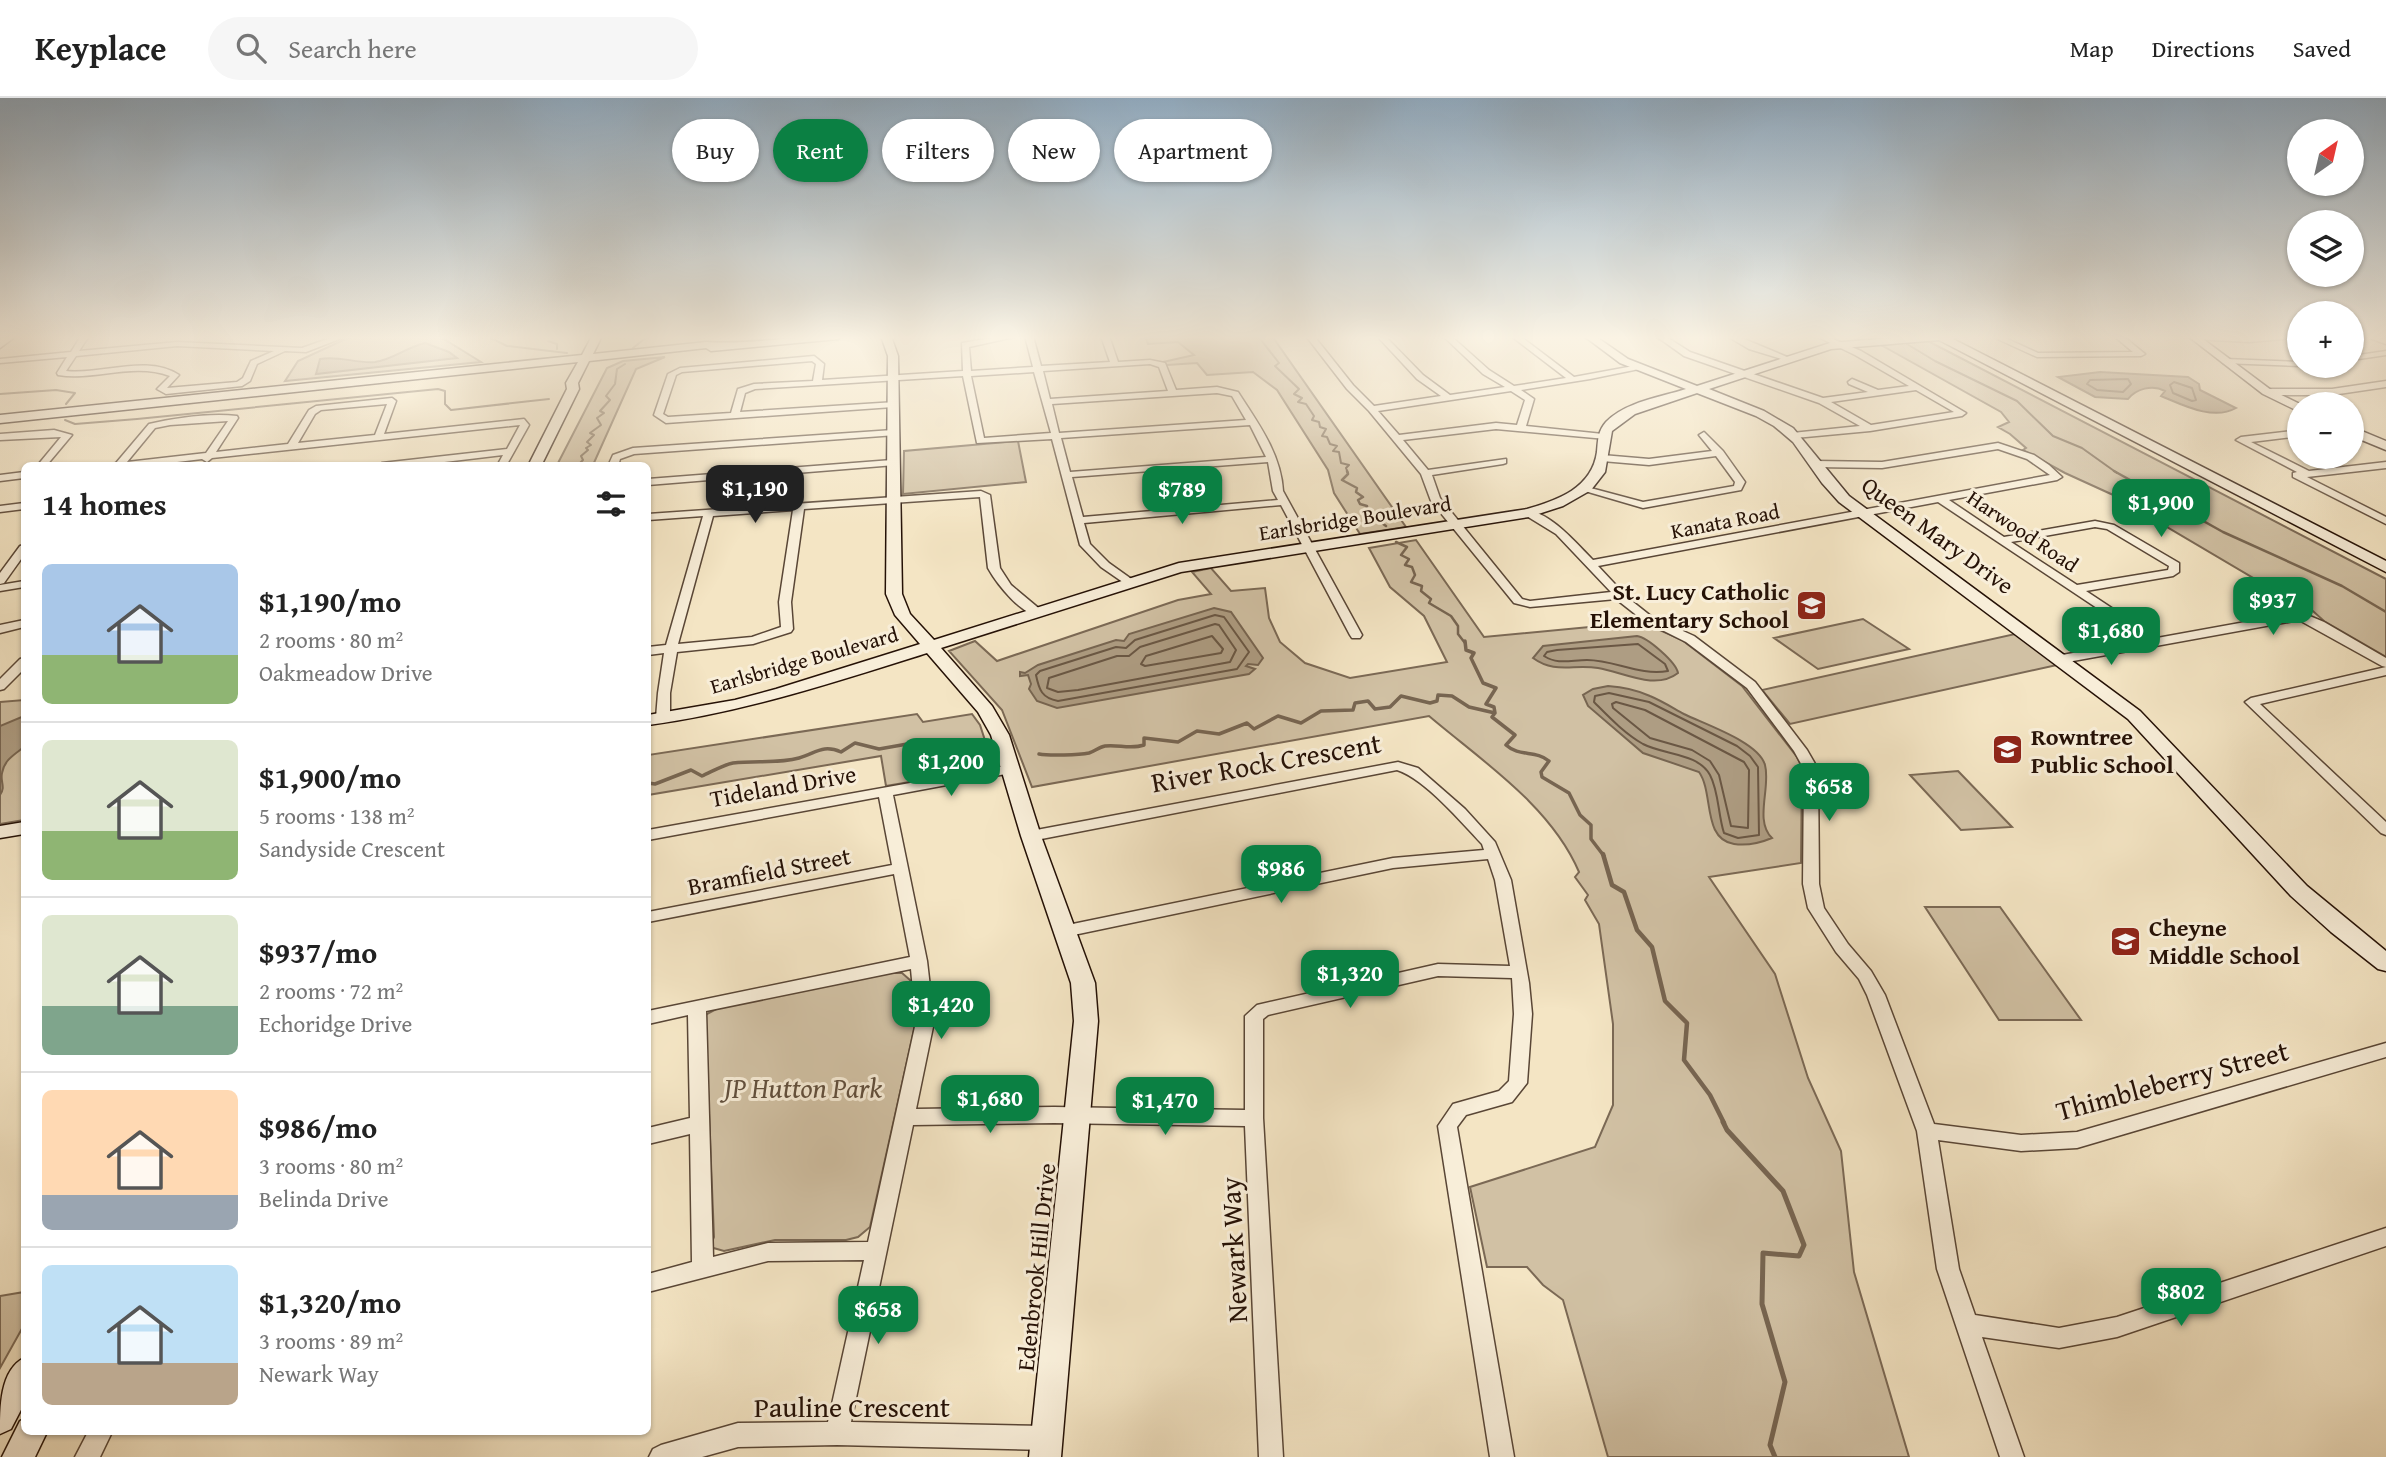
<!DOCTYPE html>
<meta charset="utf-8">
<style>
body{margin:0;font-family:"Gentium Book Plus",serif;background:#f6f6f6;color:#222;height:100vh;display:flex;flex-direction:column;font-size:26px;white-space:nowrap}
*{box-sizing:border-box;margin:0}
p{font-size:23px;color:#767676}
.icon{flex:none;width:38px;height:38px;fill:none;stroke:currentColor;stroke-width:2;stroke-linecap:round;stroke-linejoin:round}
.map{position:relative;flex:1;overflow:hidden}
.drawer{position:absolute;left:21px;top:364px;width:630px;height:973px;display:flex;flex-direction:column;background:#fff;border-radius:10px;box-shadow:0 2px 5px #0004}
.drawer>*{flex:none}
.guide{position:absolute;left:672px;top:21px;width:665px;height:63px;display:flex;gap:14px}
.needle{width:46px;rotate:34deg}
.controls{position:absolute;left:2287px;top:21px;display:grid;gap:14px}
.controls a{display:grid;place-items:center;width:77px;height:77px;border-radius:50%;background:#fff;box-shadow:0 2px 5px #0004;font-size:35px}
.price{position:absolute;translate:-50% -60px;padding:0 16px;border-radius:14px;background:#0b8043;color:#fff;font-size:23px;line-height:46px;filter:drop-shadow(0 2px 4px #0008)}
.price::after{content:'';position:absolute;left:50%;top:42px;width:21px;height:16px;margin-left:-10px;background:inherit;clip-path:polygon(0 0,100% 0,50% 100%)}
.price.current{background:#222;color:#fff}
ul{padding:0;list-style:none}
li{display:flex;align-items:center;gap:21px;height:175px;padding:0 21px}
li+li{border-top:2px solid #e0e0e0}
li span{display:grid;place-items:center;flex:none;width:196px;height:140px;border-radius:10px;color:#555}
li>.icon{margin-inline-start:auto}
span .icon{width:84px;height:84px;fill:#fffc;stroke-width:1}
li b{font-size:30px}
h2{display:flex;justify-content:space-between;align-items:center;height:84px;padding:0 21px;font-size:30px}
.pill{padding:0 24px;border-radius:32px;background:#fff;box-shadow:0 2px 5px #0004;font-size:24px;line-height:63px}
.pill.current{background:#0b8043;color:#fff}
header{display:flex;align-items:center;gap:42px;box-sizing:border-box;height:98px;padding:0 35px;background:#fff;border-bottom:2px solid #e0e0e0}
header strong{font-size:33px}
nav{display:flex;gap:38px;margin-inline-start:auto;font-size:24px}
.search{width:490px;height:63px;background:#f6f6f6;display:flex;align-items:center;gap:18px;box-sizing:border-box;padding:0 24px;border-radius:38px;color:#767676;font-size:26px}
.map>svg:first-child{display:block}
</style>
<header>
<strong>Keyplace</strong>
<div class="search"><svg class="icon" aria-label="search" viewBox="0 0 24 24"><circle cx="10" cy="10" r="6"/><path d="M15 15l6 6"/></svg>Search here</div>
<nav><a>Map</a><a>Directions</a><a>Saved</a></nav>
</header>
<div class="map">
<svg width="2386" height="1359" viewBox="0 0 2386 1359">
<rect width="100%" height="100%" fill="#f4e5c4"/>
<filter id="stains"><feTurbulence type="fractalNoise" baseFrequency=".00286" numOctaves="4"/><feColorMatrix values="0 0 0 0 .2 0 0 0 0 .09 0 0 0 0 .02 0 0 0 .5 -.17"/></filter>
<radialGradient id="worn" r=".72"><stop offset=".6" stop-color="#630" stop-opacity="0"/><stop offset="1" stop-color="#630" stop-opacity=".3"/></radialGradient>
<path fill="#d1c1a4" stroke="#7b6955" stroke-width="2" d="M352,238H439L481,264L285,283L298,263Z
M1145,238H1272L1406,429L1360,436L1334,395L1328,372L1277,292L1253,274L1207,277L1197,265L1167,267L1163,264L1194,257L1178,244L1148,246Z
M1926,242L2386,481V559L2324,523L2304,505L2267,488L2111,396L2065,375L2023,352L2026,350L2010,336L1998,329L2009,324L2001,314L1881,247Z
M665,259L636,271L593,367H557L607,270L623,263Z
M1018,343L1026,384L903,396L904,353Z
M1416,442L1484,539L1642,524L1682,542L1742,588L1797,659L1802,669L1801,765L1709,779L1775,876L1808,980L1841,1053L1854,1174L1909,1359H1608L1563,1202L1543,1187L1527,1169H1487L1470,1089L1595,1049L1613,1007V926L1599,826L1585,802L1588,797L1575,779L1579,774C1551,708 1482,663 1429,618L1032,689L1002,612L949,553L975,543L997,563L1178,502L1211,496L1192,474L1211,470L1231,493L1265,490L1269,520L1280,544L1305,565L1350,580L1447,564L1424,518L1390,489L1369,450Z
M1863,521L1909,551L1818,571L1774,540Z
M2015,536L2057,567L1790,626L1762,592Z
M24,602V722L0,726V604Z
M917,616L923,624L972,616L980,627L993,667L986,671L886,688L881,658L648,697V657Z
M1958,673L2012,729L1961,732L1910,677Z
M1925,809H2000L2081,922H1999Z
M888,875H902L910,882L916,923L870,1129L858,1139L846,1142H775L724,1153L710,1149L714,1139L705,917L720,909Z
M24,1194V1227L0,1270V1198Z"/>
<path fill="#ae9d83" stroke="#776551" stroke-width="2" d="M425,245L449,254L457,260L316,276L320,261C338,257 357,266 375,264C394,261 407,249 425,245Z
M2100,274L2188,279L2199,286L2200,292L2236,310C2213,323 2183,307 2161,298L2165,293C2152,286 2136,291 2128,301L2095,299L2058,279Z
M1214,510L1231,514L1263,560L1258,567L1248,566L1246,568L1255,571L1249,576L1057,610L1037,603L1029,591L1031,586L1028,577L1020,578V574L1025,575L1038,567L1116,542L1124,543L1129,536Z
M1637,538C1647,539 1676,564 1678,575C1655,593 1623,574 1598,570C1573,566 1555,576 1533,560L1543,548Z
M1608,588C1623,589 1637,592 1650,598C1662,603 1673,610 1684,616C1704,626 1759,644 1765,667C1771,689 1754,723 1772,740C1760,745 1747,748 1734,746C1702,741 1714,695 1699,674L1643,655L1588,608L1583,597L1593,591Z
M24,618V649C15,656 4,662 2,675C0,684 6,689 0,697V628Z"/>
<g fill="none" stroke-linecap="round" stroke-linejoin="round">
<path stroke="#6a5744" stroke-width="2" d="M2128,281L2131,286L2123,294L2097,292L2087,286L2090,282Z
M2174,284L2192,290L2196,302L2192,303L2173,295L2170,287Z
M1215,517L1224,519L1249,554L1237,571L1058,603C1042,600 1039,592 1036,577L1040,573L1116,549L1126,550L1135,542Z
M1215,526L1219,527L1236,552L1230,564L1078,592L1058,594L1047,590L1049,580L1117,558H1129L1140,549Z
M1212,538L1223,551L1221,555L1145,568L1141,566L1146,558Z
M1638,546L1665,566L1668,573C1639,578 1615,562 1587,562C1571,562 1558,567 1544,558L1547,554L1557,552Z
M1609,595L1649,604L1737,648L1750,658L1758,669L1759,737L1738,740L1724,735C1718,717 1719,694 1710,677C1698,655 1664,657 1643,646C1624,635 1609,619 1594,604L1595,598Z
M1616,604L1645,612L1744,664L1749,672L1748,730L1731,728L1719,677L1710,663L1692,652L1650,640L1613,610L1612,606Z"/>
<path stroke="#776551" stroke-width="2" d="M487,238L507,248L567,255
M1258,238L1279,265L1275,268L1299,291L1294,296L1302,300L1298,304L1306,306L1314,318L1312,322L1319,324L1320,329L1326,331L1322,338L1327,339L1330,346L1337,348L1333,353L1339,354L1341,365L1349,367L1346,370L1348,375
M548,243L557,246V251
M1907,246L1935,263L2017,303L2053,338L2082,350L2117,375
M633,250L648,238
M0,296L56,292L75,295L66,306
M65,322L75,326L137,321L438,291L445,293V306L451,312L549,301
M577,368L583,362L581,358L588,352L586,350L591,347L587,344L594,337L590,335L601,327L597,320L604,315L600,313L610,302L606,298L615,286L617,271L625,266"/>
<path stroke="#776551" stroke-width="2.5" d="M1347,373L1348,376L1342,382L1357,390L1356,394L1363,399L1358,402L1360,406L1367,408V414L1386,428
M2114,373L2223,434L2342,488L2386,514
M1396,444L1407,449L1401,457L1409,461L1405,467L1412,469L1415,477L1411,484L1422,488L1421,493L1431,501L1429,505L1451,518L1458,528V536L1465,545"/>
<path stroke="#776551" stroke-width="3.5" d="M1465,543L1466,552L1474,555L1471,560L1483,585L1496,590L1486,606L1494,609L1495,615L1492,619L1515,637L1506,647C1519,659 1536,652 1549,663L1541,674L1542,679L1569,695L1580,717L1591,727V741L1604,758
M1039,656C1049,658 1079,657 1089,655C1095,653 1099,649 1105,648C1118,646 1130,652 1144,647V640L1178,644L1197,633L1219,636L1247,625L1254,631L1278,618L1301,625L1321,613L1353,612L1355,605L1368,603L1375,611L1390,609L1401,598L1430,605L1437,603L1438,597L1452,598L1469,609L1495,615
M648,685L655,686L691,672L702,678C711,674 723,667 733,665C754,662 778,666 799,660C816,655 823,646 841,654L855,645L879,651L913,645L919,653L962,656"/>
<path stroke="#776551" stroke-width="4.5" d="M1603,756L1612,787L1624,794L1637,832L1652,849L1665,903L1687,925L1684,962L1710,997L1724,1025"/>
<path stroke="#776551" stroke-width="5" d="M1723,1024L1727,1032L1783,1093L1804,1147L1799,1158L1763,1155L1762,1206L1785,1284L1770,1347L1775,1359"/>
<defs>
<path id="street" d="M81,238H89L79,253L177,244L302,250L336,238H347L306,254L285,253L257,266L250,283L242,288L166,296L157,291L170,278C134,264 95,283 58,277L57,275L67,259L0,265V261L71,254ZM177,248L274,253L251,263L243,280L237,284L167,290L179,277C147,256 102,277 66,273L76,258Z
M1003,238H1019L969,249L971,273L1033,269L1025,238H1033L1041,268L1110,264L1101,238H1109L1118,264L1150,262L1165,265L1176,292L1217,289L1238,294C1258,325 1281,356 1283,393L1362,537L1360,540H1352L1350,537L1281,407L1084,425L1090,446L1109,465L1137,485L1131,488L1127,487L1101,469L1080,447L1052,341L977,345L963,278L755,291L745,295L740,314L896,304L897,306L893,309L666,325L654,317L668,276L680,270L814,258L824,266L822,282L963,273L962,245ZM812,263L816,266L813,283L754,286L738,291L731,315L668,319L663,316L676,277L682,274ZM1150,266L1159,269L1168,293L1050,301L1043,273ZM1034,274L1051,335L984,340L971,278ZM1217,295L1232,298L1246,322L1059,335L1052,306ZM1250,327L1266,359L1070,374L1061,340ZM1268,364L1273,393L1278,402L1083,419L1072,379Z
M1306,238H1314L1353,287L1374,308L1441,298L1417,281L1377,238H1385L1423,277L1450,297L1505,289L1483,276L1443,238H1451L1489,272L1514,288L1566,280L1511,238H1520L1574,279L1639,267V271L1590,281L1521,292L1534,301L1526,328L1603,336L1606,337V341L1496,331L1403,342L1428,372L1506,361V365L1503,366L1432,377L1440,400L1522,501L1530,503L1611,494L1556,436L1525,417V413C1548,411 1578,447 1593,462L2050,377L2027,361L1998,351L1882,370L1816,369L1811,366L1816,363L1882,364L1998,345L2034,357L2049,367L2062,379L2057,382L1949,402L2004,439L2095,423L2114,427L2179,465V474L2173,478L2086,493L2157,540L2300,514L2324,524L2386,560V569L2382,568L2299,522L2062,565L2058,564L2056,561L2058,558L2062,557L2145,542L1938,404L1598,468L1628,500L1652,519L1694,538L1755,584L1807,652L1818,671L1819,786L1824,810L1848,846L1871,873L1885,897L1934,1026L2021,1037L2077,1034L2386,945V959L2077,1050L2021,1053L1938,1042L1959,1171L1975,1217L2059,1230L2117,1219L2386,1130V1148L2117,1239L2059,1250L1982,1239L2024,1359H2000L1937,1171L1917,1033L1867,897L1859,881L1836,854L1808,810L1803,786L1804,671L1794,653L1747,590L1686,544L1644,523L1616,501L1530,509L1514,505L1431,403L1421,376L1369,313L1347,291ZM1511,293L1525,302L1517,327L1496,325L1399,337L1378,313ZM2095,429L2107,431L2169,468L2168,472L2077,487L2011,444Z
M1656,238H1665L1690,254L1823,300L1868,294L1849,286L1848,284L1852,281L1878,292L1909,288L1855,257L1816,238H1826L1861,253L1966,315L1962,318L1870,333L1795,340L1790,337L1792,335L1860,328L1819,305L1684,258ZM1916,292L1954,314L1871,327L1831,304Z
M1727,238H1737L1792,261L1788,263L1749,251Z
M1991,238H2001L2038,255L2133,254L2114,238H2123L2145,256L2141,258L2037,259Z
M2192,238L2249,240L2298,238L2294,240L2249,244L2195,241Z
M2364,238H2375L2386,241V246Z
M2386,253V257L2352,262V258Z
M2226,261L2300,264V268H2303H2300L2223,265L2222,263Z
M2386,283V289L2332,297H2267L2263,294L2267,291H2332Z
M392,300L396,303L384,336L524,321L529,327L506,368H497L503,357L411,368H378L382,365L507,351L520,327L212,360L207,364L202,361L144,368H109L116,365L149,326C176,320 209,315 237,318L238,320L216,354L288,346L309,312L316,308ZM387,306L375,337L298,345L315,316L321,312ZM228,323L206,355L127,364L155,330L170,327Z
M54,332L72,337L46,368H37L61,339L0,342V336Z
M893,332L896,333V337L634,356L620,361L618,368H608L613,357L633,350Z
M2300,332V338L2251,344L2309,373L2386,364V370L2307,379L2386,419V426L2293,379V375L2297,374L2236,342L2241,339Z
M1704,334L1723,353L1745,384L1741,392L1643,410L1578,391L1583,388L1643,404L1734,388L1735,384L1716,358L1649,367L1602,363L1597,360L1602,357L1649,361L1712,353L1699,337Z
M892,362L897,365L895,367L648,387V381Z
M24,374V380L0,383V377Z
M981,393L990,397L1000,470L1011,487L1042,513V517C1023,520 997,486 988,470L980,399L804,411L791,504L793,531L791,534L753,546L677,554L670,595V620L663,624L658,623L656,620L658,595L664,555L648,557V549L666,547L703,418L648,422V416ZM793,412L779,504L781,529L752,539L678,546L713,418Z
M24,405V411L0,414V408Z
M24,447V457L4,485L0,486V475L20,448Z
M24,483V489L0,493V487Z
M24,522V529L0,535V527Z
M24,560V571L4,591L0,592V581L20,561Z
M2386,569V577L2260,606L2386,724V737L2381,735L2245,604L2251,600Z
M1398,664L1418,670L1465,711L1495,744L1511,782L1529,885L1532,916L1527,985L1512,1004L1466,1017L1457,1029L1514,1359H1490L1438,1028L1453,1006L1499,993L1509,983L1514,916L1512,880L1438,878L1268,917L1263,921V1020L1283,1359H1259L1245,1028L1054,1025L913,1027L851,1324L1046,1328L1054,1332L1058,1340L1054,1348L1046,1352L837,1347L738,1349L702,1359H649L653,1351L661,1347L738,1325L828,1324L864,1162L768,1163L648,1194V1176L692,1164L690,1036L648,1046V1030L690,1020L688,917L648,926V913L910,859L894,776L648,824V814L892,767L879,699L648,742V732L1011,667L1016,668L1018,671L1011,675L893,697L927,863L934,924L916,1011L1054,1009L1245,1012V918L1257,907L1438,866L1510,868L1495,782L1488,761L1393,770L1064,839L1058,837L1056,833L1058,829L1393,760L1484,752L1482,746C1461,724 1425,681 1397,672L1031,743L1024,738L1031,733ZM911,871L916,924L868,1144L768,1145L713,1159L706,913Z
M88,1334H112L100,1359H75Z"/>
<path id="secondary" d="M5,238H16L0,250V242Z
M592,238H602L593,256L706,244C752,247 797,237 843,238L838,241L711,253L706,250L589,263L578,285L579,291L541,368H528L567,291L566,285L578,264L0,325V317L582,257Z
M881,238H891L898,258L902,496L910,516L934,542L1179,465L1527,411C1558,402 1592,390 1597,354C1598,342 1598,333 1606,324C1625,304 1661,299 1686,291L1620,265L1584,238H1595L1628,261L1697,288L1830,245L1916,238H1958L1953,241L2386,463V474L1939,242L1831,251L1709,291L1764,313L1793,330L1849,398L2140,613L2307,788L2386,853V873L2378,871L2331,834L2291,798L2128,621L1839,404L1822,385L1793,344L1774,328L1756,318L1697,295L1635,316L1612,333L1605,374L1591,392L1563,408L1529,419L1181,474L941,550L992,608L1009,637L1041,738L1095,885L1098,923L1061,1359H1029L1074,923L1071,885L1021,738L991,637L978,614L927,555C835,584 744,614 648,627V617L735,602L776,591L920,546L895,517L886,496L888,258Z
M2188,238H2199L2271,292L2300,306V314L2263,296Z
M2352,329L2386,343V352L2352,338Z
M24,724V736L0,740V728Z
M24,1260V1306L11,1331L0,1336C0,1309 0,1272 24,1260Z
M24,1321V1334H47L35,1359H2L20,1323Z"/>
</defs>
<use href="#street" stroke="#594636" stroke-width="3"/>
<use href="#secondary" stroke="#251106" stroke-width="3"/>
<use href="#street" fill="#f8eed9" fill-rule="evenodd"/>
<use href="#secondary" fill="#f8eed9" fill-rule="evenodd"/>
</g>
<linearGradient id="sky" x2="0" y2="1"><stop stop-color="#91abc0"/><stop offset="0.56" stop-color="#faf3e4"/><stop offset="1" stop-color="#faf3e4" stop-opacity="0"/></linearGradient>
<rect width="2386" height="428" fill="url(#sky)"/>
<defs>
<symbol id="school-square" viewBox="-11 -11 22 22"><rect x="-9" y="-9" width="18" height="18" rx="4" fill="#8f2418" stroke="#f8eed9"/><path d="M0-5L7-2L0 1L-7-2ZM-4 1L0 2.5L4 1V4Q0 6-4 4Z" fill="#fff"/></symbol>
</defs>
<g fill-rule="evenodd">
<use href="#school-square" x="1794" y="490" width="35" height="35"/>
<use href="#school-square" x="1990" y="634" width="35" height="35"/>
<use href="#school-square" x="2108" y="826" width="35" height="35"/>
</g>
<g text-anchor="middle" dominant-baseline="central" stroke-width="6" stroke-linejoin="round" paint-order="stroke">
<g font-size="21" fill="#251106" stroke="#f8eed9">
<text transform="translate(1355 420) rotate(-9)">Earlsbridge Boulevard</text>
<text transform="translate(1725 423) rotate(-11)">Kanata Road</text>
<text transform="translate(2023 433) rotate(34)">Harwood Road</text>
<text transform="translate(804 562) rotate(-16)">Earlsbridge Boulevard</text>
</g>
<g font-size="24" fill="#251106" stroke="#f8eed9">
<text transform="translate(1938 437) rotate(36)">Queen Mary Drive</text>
<text transform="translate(783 688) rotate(-10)">Tideland Drive</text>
<text transform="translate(769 773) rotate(-11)">Bramfield Street</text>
<text transform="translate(1036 1169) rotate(-84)">Edenbrook Hill Drive</text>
</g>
<g font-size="24" font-weight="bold" fill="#251106" stroke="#f8eed9" text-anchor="start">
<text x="1789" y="493" text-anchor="end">St. Lucy Catholic<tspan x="1789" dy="28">Elementary School</tspan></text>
<text x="2031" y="638">Rowntree<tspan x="2031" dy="28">Public School</tspan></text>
<text x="2149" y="829">Cheyne<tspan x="2149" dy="28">Middle School</tspan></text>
</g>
<g font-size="28" fill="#251106" stroke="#f8eed9">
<text transform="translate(1266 664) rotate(-10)">River Rock Crescent</text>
<text transform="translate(2172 982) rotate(-15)">Thimbleberry Street</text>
<text transform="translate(1233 1152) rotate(-93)">Newark Way</text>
<text x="852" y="1308">Pauline Crescent</text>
</g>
<g font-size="28" font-style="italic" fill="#614f3d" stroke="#f8eed9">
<text x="803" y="989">JP Hutton Park</text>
</g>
</g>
<rect width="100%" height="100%" filter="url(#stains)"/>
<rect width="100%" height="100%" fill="url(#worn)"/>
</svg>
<div class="controls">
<a><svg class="needle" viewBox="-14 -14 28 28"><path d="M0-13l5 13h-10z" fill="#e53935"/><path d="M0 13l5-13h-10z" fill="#767676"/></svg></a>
<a><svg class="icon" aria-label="layers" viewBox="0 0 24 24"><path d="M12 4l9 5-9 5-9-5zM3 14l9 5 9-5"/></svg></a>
<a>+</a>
<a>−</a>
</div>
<b class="price current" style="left:755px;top:427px">$1,190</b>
<b class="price" style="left:1182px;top:428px">$789</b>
<b class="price" style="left:2161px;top:441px">$1,900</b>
<b class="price" style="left:2273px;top:539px">$937</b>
<b class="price" style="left:2111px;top:569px">$1,680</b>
<b class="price" style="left:951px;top:700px">$1,200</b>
<b class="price" style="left:1829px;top:725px">$658</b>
<b class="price" style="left:1281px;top:807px">$986</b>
<b class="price" style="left:1350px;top:912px">$1,320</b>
<b class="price" style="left:941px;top:943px">$1,420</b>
<b class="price" style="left:990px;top:1037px">$1,680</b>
<b class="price" style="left:1165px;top:1039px">$1,470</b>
<b class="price" style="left:2181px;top:1230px">$802</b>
<b class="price" style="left:878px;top:1248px">$658</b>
<div class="guide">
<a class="pill">Buy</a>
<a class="pill current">Rent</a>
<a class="pill">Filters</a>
<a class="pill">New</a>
<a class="pill">Apartment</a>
</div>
<section class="drawer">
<h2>14 homes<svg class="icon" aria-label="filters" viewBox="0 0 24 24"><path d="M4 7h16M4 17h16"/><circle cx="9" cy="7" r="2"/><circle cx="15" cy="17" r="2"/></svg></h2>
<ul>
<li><span style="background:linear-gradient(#a9c7e8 65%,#8fb573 0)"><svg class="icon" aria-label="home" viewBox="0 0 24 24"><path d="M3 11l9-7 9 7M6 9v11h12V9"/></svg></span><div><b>$1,190/mo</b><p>2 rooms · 80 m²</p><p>Oakmeadow Drive</p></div></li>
<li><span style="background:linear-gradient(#dfe7d0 65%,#8fb573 0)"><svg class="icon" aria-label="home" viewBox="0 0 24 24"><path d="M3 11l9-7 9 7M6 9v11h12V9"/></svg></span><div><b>$1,900/mo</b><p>5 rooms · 138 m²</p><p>Sandyside Crescent</p></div></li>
<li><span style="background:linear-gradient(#dfe7d0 65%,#7fa58c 0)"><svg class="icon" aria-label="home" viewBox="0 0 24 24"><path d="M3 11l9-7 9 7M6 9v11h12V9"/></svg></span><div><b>$937/mo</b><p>2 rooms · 72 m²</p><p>Echoridge Drive</p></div></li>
<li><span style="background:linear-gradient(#ffd9b3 75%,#9aa5b1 0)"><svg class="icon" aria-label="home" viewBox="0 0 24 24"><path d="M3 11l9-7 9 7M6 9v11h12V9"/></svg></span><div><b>$986/mo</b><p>3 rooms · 80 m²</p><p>Belinda Drive</p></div></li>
<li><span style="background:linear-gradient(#bfe0f5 70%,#b9a48a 0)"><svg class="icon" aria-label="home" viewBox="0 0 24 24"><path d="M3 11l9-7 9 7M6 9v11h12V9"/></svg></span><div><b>$1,320/mo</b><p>3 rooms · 89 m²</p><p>Newark Way</p></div></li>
</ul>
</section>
</div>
